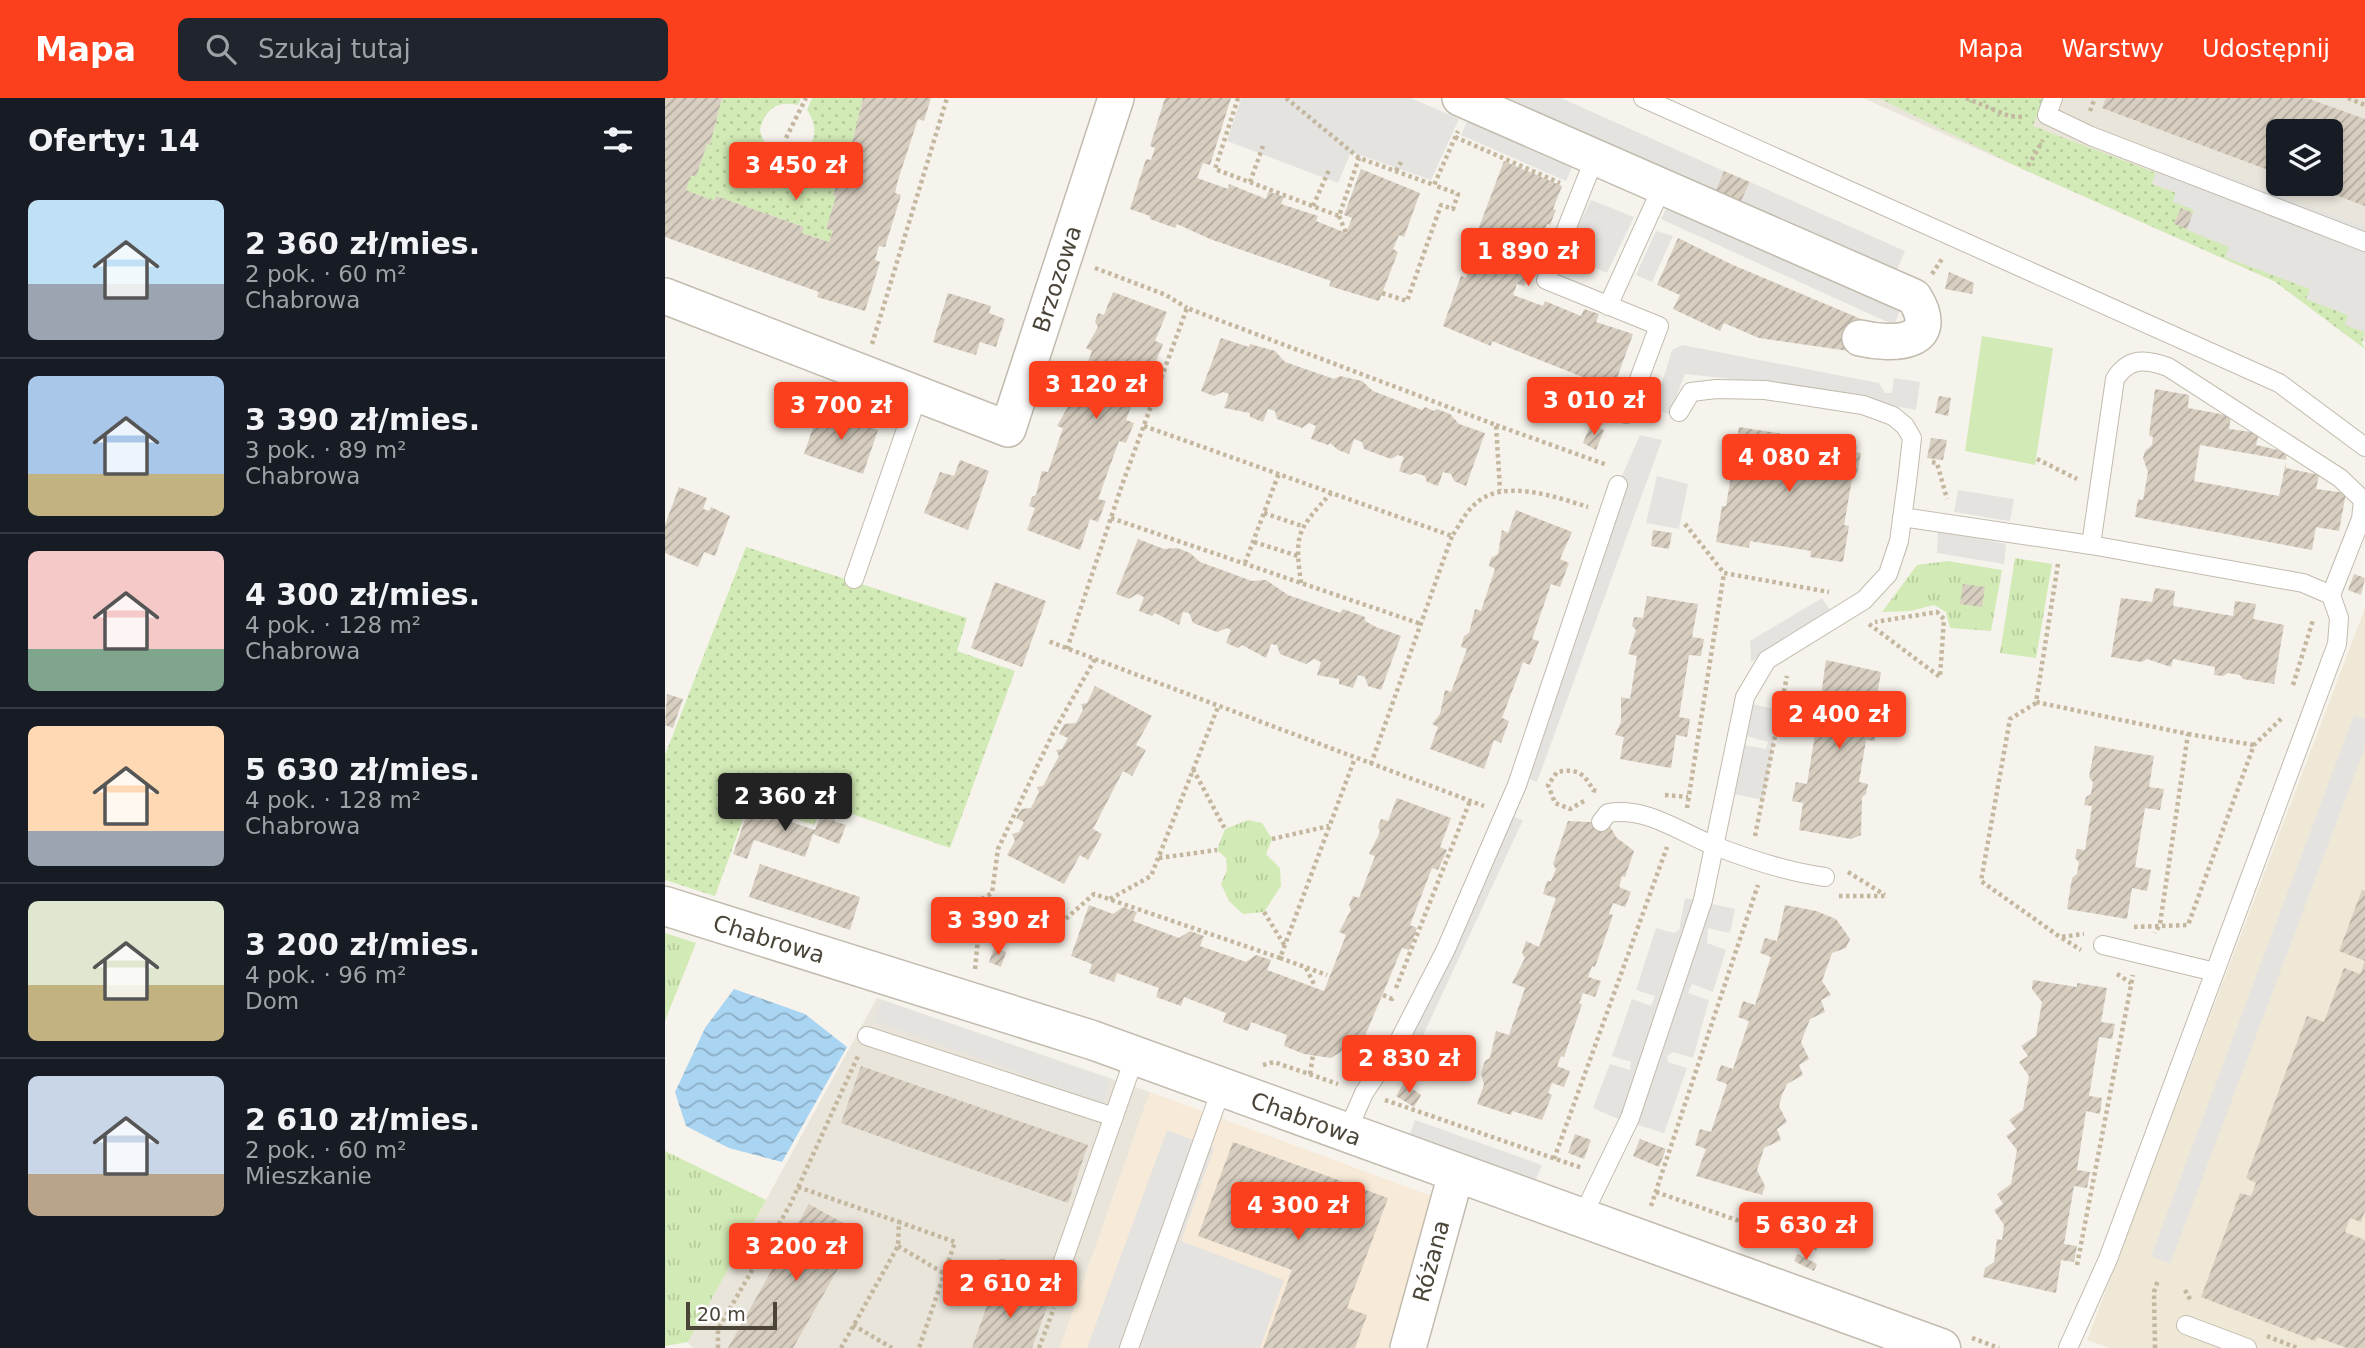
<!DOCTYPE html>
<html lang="pl">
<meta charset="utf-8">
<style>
body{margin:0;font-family:"DejaVu Sans",sans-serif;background:#20242c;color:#f1f3f6;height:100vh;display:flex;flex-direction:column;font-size:26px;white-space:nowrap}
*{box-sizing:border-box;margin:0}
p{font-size:23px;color:#9ea1a6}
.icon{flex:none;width:38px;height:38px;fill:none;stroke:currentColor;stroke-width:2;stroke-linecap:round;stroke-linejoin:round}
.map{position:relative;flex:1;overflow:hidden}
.sheet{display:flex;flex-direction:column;background:#171b24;width:665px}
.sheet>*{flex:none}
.tools{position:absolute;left:1601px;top:21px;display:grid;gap:14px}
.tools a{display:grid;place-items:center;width:77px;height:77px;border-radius:10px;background:#171b24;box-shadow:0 4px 10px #0003;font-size:35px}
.scale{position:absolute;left:21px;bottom:18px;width:91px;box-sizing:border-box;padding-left:7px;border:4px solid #4b4439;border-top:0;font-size:19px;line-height:24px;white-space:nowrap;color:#4b4439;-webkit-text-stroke:5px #fff;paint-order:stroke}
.price{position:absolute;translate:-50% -60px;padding:0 16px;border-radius:7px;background:#fc3f1d;color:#fff;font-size:23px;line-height:46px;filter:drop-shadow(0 2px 4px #0008)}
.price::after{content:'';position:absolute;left:50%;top:42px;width:21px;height:16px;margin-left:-10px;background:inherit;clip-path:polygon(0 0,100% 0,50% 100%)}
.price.current{background:#222;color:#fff}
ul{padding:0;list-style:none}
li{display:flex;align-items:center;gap:21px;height:175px;padding:0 28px}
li+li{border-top:2px solid #363941}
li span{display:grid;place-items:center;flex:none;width:196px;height:140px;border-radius:10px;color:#555}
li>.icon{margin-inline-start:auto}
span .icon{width:84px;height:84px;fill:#fffc;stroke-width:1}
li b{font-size:30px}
h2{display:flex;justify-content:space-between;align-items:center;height:84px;padding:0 28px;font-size:30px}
header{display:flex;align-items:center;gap:42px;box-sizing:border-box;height:98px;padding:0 35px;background:#fc3f1d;color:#fff}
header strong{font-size:33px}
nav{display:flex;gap:38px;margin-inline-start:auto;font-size:24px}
.search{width:490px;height:63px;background:#20242c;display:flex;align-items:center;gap:18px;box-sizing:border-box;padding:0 24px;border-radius:10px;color:#9ea1a6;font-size:26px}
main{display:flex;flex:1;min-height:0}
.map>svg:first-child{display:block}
</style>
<header>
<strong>Mapa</strong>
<div class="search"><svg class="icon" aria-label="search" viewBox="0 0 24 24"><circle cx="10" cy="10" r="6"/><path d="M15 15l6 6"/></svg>Szukaj tutaj</div>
<nav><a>Mapa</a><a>Warstwy</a><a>Udostępnij</a></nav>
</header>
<main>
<section class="sheet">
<h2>Oferty: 14<svg class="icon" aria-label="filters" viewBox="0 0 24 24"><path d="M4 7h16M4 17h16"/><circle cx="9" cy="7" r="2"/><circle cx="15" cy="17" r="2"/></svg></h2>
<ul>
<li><span style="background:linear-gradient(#bfe0f5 60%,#9aa5b1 0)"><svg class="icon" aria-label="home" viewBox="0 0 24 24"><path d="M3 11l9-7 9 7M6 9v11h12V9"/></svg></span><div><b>2 360 zł/mies.</b><p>2 pok. · 60 m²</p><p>Chabrowa</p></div></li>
<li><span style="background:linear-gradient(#a9c7e8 70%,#c2b280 0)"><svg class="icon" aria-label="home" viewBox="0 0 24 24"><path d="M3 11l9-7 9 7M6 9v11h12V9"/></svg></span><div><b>3 390 zł/mies.</b><p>3 pok. · 89 m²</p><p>Chabrowa</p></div></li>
<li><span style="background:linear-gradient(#f6c9c9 70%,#7fa58c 0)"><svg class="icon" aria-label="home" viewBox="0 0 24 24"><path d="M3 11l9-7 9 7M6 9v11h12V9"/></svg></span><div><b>4 300 zł/mies.</b><p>4 pok. · 128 m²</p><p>Chabrowa</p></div></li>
<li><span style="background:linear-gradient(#ffd9b3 75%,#9aa5b1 0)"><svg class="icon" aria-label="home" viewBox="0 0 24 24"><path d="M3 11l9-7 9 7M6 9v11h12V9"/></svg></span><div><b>5 630 zł/mies.</b><p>4 pok. · 128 m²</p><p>Chabrowa</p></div></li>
<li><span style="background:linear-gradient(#dfe7d0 60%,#c2b280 0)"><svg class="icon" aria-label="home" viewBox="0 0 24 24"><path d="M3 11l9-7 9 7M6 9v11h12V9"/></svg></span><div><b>3 200 zł/mies.</b><p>4 pok. · 96 m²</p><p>Dom</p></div></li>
<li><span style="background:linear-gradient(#c9d6e8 70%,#b9a48a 0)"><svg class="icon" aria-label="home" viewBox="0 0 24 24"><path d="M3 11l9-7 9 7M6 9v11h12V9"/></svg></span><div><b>2 610 zł/mies.</b><p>2 pok. · 60 m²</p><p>Mieszkanie</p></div></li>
</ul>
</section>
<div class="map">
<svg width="1700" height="1250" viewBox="0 0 1700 1250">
<defs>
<pattern id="grass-dots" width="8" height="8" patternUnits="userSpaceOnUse" patternTransform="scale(1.75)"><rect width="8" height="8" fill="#d2eab5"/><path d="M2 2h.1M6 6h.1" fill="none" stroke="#b6ca9c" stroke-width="1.8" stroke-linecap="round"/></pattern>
<pattern id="park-tufts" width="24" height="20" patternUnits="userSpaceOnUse" patternTransform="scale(1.75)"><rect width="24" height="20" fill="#d2eab5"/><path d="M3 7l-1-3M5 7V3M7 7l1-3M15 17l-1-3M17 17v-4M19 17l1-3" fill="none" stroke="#b6ca9c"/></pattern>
<pattern id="water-waves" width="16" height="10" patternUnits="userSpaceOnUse" patternTransform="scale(1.75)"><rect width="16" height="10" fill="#a9d4f2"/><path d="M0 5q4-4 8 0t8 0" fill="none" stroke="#8caec5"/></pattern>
<pattern id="building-hatch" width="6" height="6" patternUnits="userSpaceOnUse" patternTransform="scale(1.75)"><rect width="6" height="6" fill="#d8cfc1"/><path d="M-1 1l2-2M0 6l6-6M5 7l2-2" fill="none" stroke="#b1aa9e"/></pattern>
</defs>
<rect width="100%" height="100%" fill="#f6f3ec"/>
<path fill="#eae5da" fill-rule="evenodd" d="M1198,0H1700V244L1640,197ZM1614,33H1666V86H1614Z
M212,900L485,994L395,1250H28L23,1244Z"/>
<path fill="#f7ead8" d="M485,994L769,1099L729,1250H395Z"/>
<path fill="#efe8d6" d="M1700,510V1250H1444L1422,1242Z"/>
<path fill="url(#grass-dots)" d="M57,0H136L133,7C112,2 99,12 95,32C106,82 171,54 142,12L147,0H198L188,41L168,96L171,98L161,131L168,133L164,144L137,135L139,129L51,98L49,103L21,92L26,77L31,78L42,46L45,47Z
M1214,0H1379L1368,28L1491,75L1487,86L1511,95L1529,112L1528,115L1516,110L1510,126L1564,149L1561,159L1645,191L1642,201L1683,217L1680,227L1700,234L1697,245L1700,251L1609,183L1351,68Z
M81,449L302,520L292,553L350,573L285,750L158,706L149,727L84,705L50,798L0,782V657Z"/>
<path fill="url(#park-tufts)" d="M1350,460L1387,466L1371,560L1335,555Z
M1283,463L1337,472L1326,533L1285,530L1281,514L1269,507L1245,513L1217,514L1252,467Z
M583,722L597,725L607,741L601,756L615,770L616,788L599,814L578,816L564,803L556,786L562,772L561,760L552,752L560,731Z
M0,835L31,845L0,923Z
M0,1053L101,1102L23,1244L0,1248Z"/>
<path fill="#d2eab5" d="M1317,238L1388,250L1370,367L1300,353Z"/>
<path fill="#e5e3e0" d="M576,0H746L794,21L766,82L686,54L673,85L562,43Z
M840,0H896L1059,73L1050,94Z
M805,17L910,63L901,83L796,37Z
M1499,54L1700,129V234L1680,227L1683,217L1641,201L1645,191L1560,159L1564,149L1522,132L1529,112L1508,104L1511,94L1487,85Z
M1085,84L1240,153L1231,174L1075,105Z
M926,102L969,119L942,175L899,156Z
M1004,105L1237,208L1229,227L996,121Z
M991,133L1008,138L987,184L971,177Z
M1017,247L1214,285L1220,295H1227L1229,280L1255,284L1251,312L1130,288L1020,276L1004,316L989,311L1007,252Z
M975,337L997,342L872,684L855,677L953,387Z
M992,378L1023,386L1014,431L981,425Z
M1293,392L1349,401L1345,423L1289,414Z
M1273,433L1341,446L1339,466L1272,455Z
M1157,500L1167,515L1086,564L1085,543Z
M1087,606L1115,612L1098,702L1070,696L1079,647L1101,651L1103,644L1082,638Z
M1689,617L1700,621V649L1505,1166L1486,1158Z
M840,716L858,722L754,946L737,936Z
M1020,800L1070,811L1065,835L1043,830L1042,845L1061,852L1048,894L1027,886L1023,895L1044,902L1028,960L1008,954L1002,958L1003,964L1022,970L999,1035L953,1021L928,1010L945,966L965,972L966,964L947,958L967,901L986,908L990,898L971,892L991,830L1009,835L1014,832Z
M217,902L445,981L439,1005L209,923Z
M750,1022L877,1067L867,1091L742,1045Z
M502,1032L549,1050L516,1143L619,1182L595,1250H422Z"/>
<path fill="url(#water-waves)" d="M69,891L140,916L182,949L117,1064L64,1050L21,1028L10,994L40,930Z"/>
<path fill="url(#building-hatch)" d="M0,0H57L45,47L42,46L31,79L26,77L21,92L49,103L51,98L113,120L139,129L137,135L164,144L168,133L161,131L171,98L168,97L188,41L198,0H266L259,23L253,21L233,82L230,95L236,97L220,149L214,148L210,162L215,164L200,213L152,199L154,194L0,139Z
M500,0H566L545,67L538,65L532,80L563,91L564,86L601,101L603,94L611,96L619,99L616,106L653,118L651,123L681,135L687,120L679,117L696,71L755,95L739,139L734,137L728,151L733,154L714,203L664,188L666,183L545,141L512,126L510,130L485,121V118L465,111L481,61L486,62L490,50L485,48Z
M1441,0H1642L1700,21V108L1641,86H1666V33H1614V76L1437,10Z
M839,63L897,88L888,111L891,112L885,127L882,126L859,188L852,186L848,197L878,208L880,203L916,218L919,211L934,216L931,224L968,236L948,291L827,243L826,248L778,228L796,178L801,180L805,168L800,166Z
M1059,73L1085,84L1075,105L1050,94Z
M1516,110L1528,115L1522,131L1509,126Z
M1013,140L1068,167L1196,221L1191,254L1094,240L1059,225L1055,233L1008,211L1015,197L992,187Z
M1284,174L1309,185L1307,196L1280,191Z
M448,194L502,214L490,243L498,246L490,266L483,264L461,322L469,325L461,345L454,343L433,401L441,403L433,424L425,421L415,452L362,432L370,410L364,408L367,399L371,397L377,373L383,374L398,330L392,328L404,307L401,302L405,293L411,295L427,253L421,250L433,229L430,224L433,215L439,217Z
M283,195L326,208L324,215L340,221L331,249L315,244L311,257L268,244Z
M556,240L584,249L585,246L610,253L620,264L669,281L675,278L697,283L708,293L757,312L760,309L769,313L772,311L785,316L794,326L820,335L801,388L789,383L786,376L778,374L773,388L762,384L760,378L750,375L745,377L734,373L739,359L733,357L726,361L699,351L697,344L689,341L684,356L673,352L665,345L663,347L646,341L651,328L644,325L637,330L612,321L610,313L603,311L598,324L585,319V315L559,310L564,296L558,294L549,298L536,293Z
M1490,291L1524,297L1523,310L1566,318L1564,331L1594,335L1591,347L1622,354L1621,362L1535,347L1529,383L1614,398L1621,364V370L1654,377L1651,391L1681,395L1674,433L1651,429L1647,452L1470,419L1473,401L1478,402L1483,374L1478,360L1480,353L1487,347L1488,339L1484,337Z
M1274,298L1286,300L1283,318L1270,315Z
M154,312L213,332L198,376L139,356Z
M926,326L939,332L931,352L918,345Z
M1074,329L1192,348L1191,354L1196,355L1192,376L1188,375L1179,427L1184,428L1178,464L1145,459L1146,453L1085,443L1084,450L1051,444L1057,408H1061Z
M1266,340L1282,342L1278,362L1262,360Z
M295,362L324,373L303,432L259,415L275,374L289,378Z
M14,389L42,400L38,411L44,413L46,409L65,418L50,458L39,454L33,469L0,455V427Z
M851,412L907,434L895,461L904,465L895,489L886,486L867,541L874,543L865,567L858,564L837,620L844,623L836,645L829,642L819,671L765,651L773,629L767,626L775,616L780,592L786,594L802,551L796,549L799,538L804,535L810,511L816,513L830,471L824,468L826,460L833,456L837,432L843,435Z
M988,432L1007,435L1004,451L986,448Z
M473,441L499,451L512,450L525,455L535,464L587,483L601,482L623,497L675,515L678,511L700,519V523L711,529L736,538L716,592L703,588L700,579L693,577L688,590L674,586V581L652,577L656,564L649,561L641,566L615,556L612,547L606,546L601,560L577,547L573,550L561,545L566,532L562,530L552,534L528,525L524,515L518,514L514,527L490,515L487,518L474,513L479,499L472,496L464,501L451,496Z
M1689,476L1700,480L1696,497L1683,492Z
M330,484L381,503L357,569L306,550Z
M1298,486L1320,489L1317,509L1295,506Z
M1490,490L1510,493L1508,508L1568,518L1570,503L1591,506L1588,521L1619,527L1609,586L1578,581L1575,577L1563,575L1558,578L1549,577L1550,569L1508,561L1506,569L1482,561L1477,564L1446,559L1456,500L1487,504Z
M982,498L1033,506L1027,539L1039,541L1036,558L1024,557L1014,619L1025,621L1022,639L1011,637L1006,670L955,661L959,639L950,637L956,624V599L965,601L972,558L963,556L971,532L967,528L969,519L978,520Z
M1161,562L1216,574L1211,603L1217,606L1215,616L1211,618L1210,643L1201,642L1194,684L1203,686L1201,696L1197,699L1196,737L1186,741L1134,732L1138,705L1127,703L1131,684L1142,686L1152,624L1141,622L1143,603L1155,605Z
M430,588L487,618L471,647L481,652L467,678L458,673L428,731L437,736L423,762L415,757L399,786L342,757L350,743L347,736L354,734L359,724L351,720L356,711L366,710L374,694L372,689L378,688L394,658L391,652L397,651L403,640L394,636L399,626L411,625L418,612L416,606L422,605Z
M2,596L18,601L8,630L0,627Z
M1430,648L1489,658L1484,689L1499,691L1495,712L1480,710L1470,769L1486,772L1482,793L1467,790L1462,821L1402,811L1407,780L1412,776L1414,764L1410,760L1412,751L1420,752L1427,708L1419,707L1421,699L1426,696L1428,684L1424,679Z
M732,700L786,720L775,749L782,752L773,772L767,770L745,827L752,830L744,852L737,850L700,938L666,960L639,956L619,948L622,937L586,924L583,933L558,924L561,915L519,899L516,908L491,899L494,890L452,875L449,884L424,875L427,866L406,858L424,807L448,816L458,809L472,814L468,823L514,840L525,833L539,838L535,848L581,864L591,857L606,862L602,872L659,893L681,837L674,834L686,812L684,807L688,798L694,800L710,758L704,756L715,734L713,729L716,721L723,723Z
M84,710L150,732L158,711L172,716L169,723L181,727L174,746L148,736L140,759L89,742L82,761L68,756Z
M903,723L943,725L951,739L969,753L960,779L957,778L954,789L966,794L960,809L948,805L944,816L948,817L930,869L927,868L923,879L936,883L930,899L918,895L914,905L917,906L899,959L896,958L892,968L905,973L899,989L887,985L883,995L887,997L877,1022L847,1013L846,1017L812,1006L819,987L816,975L820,963L825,960L831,933L844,937L860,890L847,885L860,860L857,855L861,843L874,849L891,800L878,796L882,783H886L891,771L888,766Z
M95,766L195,799L185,832L84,799Z
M1697,792L1700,793V1113L1696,1124L1685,1120L1680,1134L1700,1142V1250H1682L1652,1239L1650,1243L1536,1199L1575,1095L1586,1098L1591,1085L1581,1080L1642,918L1659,924L1679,870L1695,876L1700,863L1674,853Z
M1120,807L1151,813L1171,821L1185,841L1181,850L1167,855L1157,883L1166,897L1156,902L1160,914L1145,921L1136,944L1144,961L1134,967L1138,977L1122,986L1117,997L1114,1008L1122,1024L1112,1031L1116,1042L1099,1050L1096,1060L1092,1072L1100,1088L1097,1097L1031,1078L1041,1051L1030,1047L1035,1031L1046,1034L1062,986L1051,982L1056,967L1068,971L1084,923L1073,919L1078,903L1090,907L1106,859L1095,855L1100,840L1112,843Z
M329,850L341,854L336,869L324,864Z
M1368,882L1412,889V885L1442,890L1436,924L1450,926L1447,941L1434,939L1424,998L1437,1000L1435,1016L1421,1013L1412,1072L1425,1074L1422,1090L1409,1088L1399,1146L1412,1148L1409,1164L1396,1162L1391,1195L1318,1179L1320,1170L1329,1164L1332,1141L1337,1142L1339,1127L1329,1112L1338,1106L1332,1096L1346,1086L1352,1052L1341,1038L1351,1031L1344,1022L1358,1012L1364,978L1354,964L1363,958L1356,948L1371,938L1377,904L1367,891Z
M744,950L756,959L749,971L736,961Z
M196,968L423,1047L403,1105L176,1025Z
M739,985L756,997L749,1009L731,998Z
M910,1036L926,1042L919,1061L903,1055Z
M975,1041L1001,1051L994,1069L968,1058Z
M568,1044L723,1100L682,1210L702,1217L690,1250H598L627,1172L533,1138Z
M144,1106L194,1134L128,1250H63Z
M1133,1156L1152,1166L1149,1173L1129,1163Z
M330,1185L384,1204L367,1250H307Z"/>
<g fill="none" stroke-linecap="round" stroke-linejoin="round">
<defs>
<path id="service" d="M978,0L1614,285L1700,349
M1388,0L1382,17L1426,38L1700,144
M930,59L881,182L994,228L961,316
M943,208L997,89
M1237,419L1426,447L1638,485L1666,497L1674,520L1672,546L1443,1161L1403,1250
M1426,447L1450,281C1464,259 1481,261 1503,269L1675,380L1698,402L1696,421L1666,497
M189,481L254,294
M936,724L943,715C981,708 1016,735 1050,748C1086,762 1122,774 1160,779
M1438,847L1550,874
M202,938L449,1019
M681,1036L699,995L735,941L781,851L852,687L953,387
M916,1121L965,1020L1038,802L1080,599L1102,562L1199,502L1223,476L1234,443L1242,384L1247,340L1240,328L1228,318L1198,307L1100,292L1051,291L1026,294L1014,314
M337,1171L389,1189L470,958
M1521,1227L1582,1250
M464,1250L557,989"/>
<path id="minor" d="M795,0L1249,199C1279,246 1228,248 1195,240
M0,198L343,331L451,0
M743,1250L791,1076"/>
<path id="tertiary" d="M0,808L427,942L1276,1250"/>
</defs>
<use href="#service" stroke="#c2bbae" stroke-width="20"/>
<use href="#minor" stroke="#c2bbae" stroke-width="38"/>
<use href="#tertiary" stroke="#c2bbae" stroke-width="41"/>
<path stroke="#c4b79f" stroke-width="4.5" stroke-dasharray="3.5 3.5" stroke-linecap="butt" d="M573,0L550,71L674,118L694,60
M621,0L694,60L769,87L793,33
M1301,0L1344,18L1359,19
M1683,0L1700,7
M1425,13L1430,0
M790,39L895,85
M121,40L141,0
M1363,68L1378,42
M731,73L736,64
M585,84L598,48
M648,108L664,72
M674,118L681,135
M430,170L501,197L522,210
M1267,176L1277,161
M717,195L742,203L776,107L788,111L793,96L769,87
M207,246L282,0
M831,327L942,367
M479,328L787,438C794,428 800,415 809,407C837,379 891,399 923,409
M1372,361L1412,381
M1267,364L1272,365L1282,401
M599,415L637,428
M446,420L756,526
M1020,426L1059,475
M589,444L633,458
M580,465L614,375
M1393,466L1371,604L1523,636L1495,826L1490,835
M636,485C629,434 633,432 666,395
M1204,526L1275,579L1279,521L1272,514L1210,524
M402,551L457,387L522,210L831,327L835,392
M430,561L819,708
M1628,587L1648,522
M1371,605L1345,621L1316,783L1395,839L1419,836
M1523,636L1589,647
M706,666L787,438
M528,671L560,731
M1000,697L1023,699
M919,703L905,711L890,705L883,687L892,674C912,670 919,675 928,692L932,693
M1022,710L1059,475L1164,494
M1090,738L1122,578
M607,741L664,728
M494,760L552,752
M1183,774L1220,797
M1174,798H1221
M445,801L486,778L553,609
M599,814L620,848
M1469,829L1523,827L1589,647L1618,619
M314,833L388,832L429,796L615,860L690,660
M1397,840L1416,852
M615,860L662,877
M641,870L649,886
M310,871L317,801L327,795L333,751L388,635L430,561L383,543
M1452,876L1466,885
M731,890L805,703
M718,897L727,901L728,898
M598,967L609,964L673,986
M645,976L648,957
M720,1002L917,1070
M889,1061L1002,749
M133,1089L234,1124
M991,1094L1152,1150
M986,1108L1093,787
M233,1148L280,1176
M1412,1167L1468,877
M1520,1192L1526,1203
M188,1227L227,1250
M1602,1238L1632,1250
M1307,1240L1334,1250
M53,1250V1231L125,1107L193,958
M176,1250L233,1148L234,1124L290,1144L254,1250
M374,1250L389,1210
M1490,1250L1489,1194L1493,1182"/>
<use href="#service" stroke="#fff" stroke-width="18"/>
<use href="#minor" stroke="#fff" stroke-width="35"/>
<use href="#tertiary" stroke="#fff" stroke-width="38"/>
</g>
<g text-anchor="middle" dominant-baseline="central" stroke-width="5" stroke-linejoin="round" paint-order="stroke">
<g font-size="23" fill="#4b4439" stroke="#fff">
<text transform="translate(392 181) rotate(-72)">Brzozowa</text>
<text transform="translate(104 841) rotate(17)">Chabrowa</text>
<text transform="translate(641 1021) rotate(20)">Chabrowa</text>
<text transform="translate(766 1163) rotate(-75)">Różana</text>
</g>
</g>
</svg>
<div class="tools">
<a><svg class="icon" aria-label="layers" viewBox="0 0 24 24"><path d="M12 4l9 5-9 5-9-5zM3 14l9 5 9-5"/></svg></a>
</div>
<div class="scale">20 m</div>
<b class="price" style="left:131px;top:104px">3 450 zł</b>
<b class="price" style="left:863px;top:190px">1 890 zł</b>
<b class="price" style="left:431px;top:323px">3 120 zł</b>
<b class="price" style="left:929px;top:339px">3 010 zł</b>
<b class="price" style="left:176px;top:344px">3 700 zł</b>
<b class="price" style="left:1124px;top:396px">4 080 zł</b>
<b class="price" style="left:1174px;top:653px">2 400 zł</b>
<b class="price current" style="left:120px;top:735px">2 360 zł</b>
<b class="price" style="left:333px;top:859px">3 390 zł</b>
<b class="price" style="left:744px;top:997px">2 830 zł</b>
<b class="price" style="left:633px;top:1144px">4 300 zł</b>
<b class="price" style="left:1141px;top:1164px">5 630 zł</b>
<b class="price" style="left:131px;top:1185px">3 200 zł</b>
<b class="price" style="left:345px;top:1222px">2 610 zł</b>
</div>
</main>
